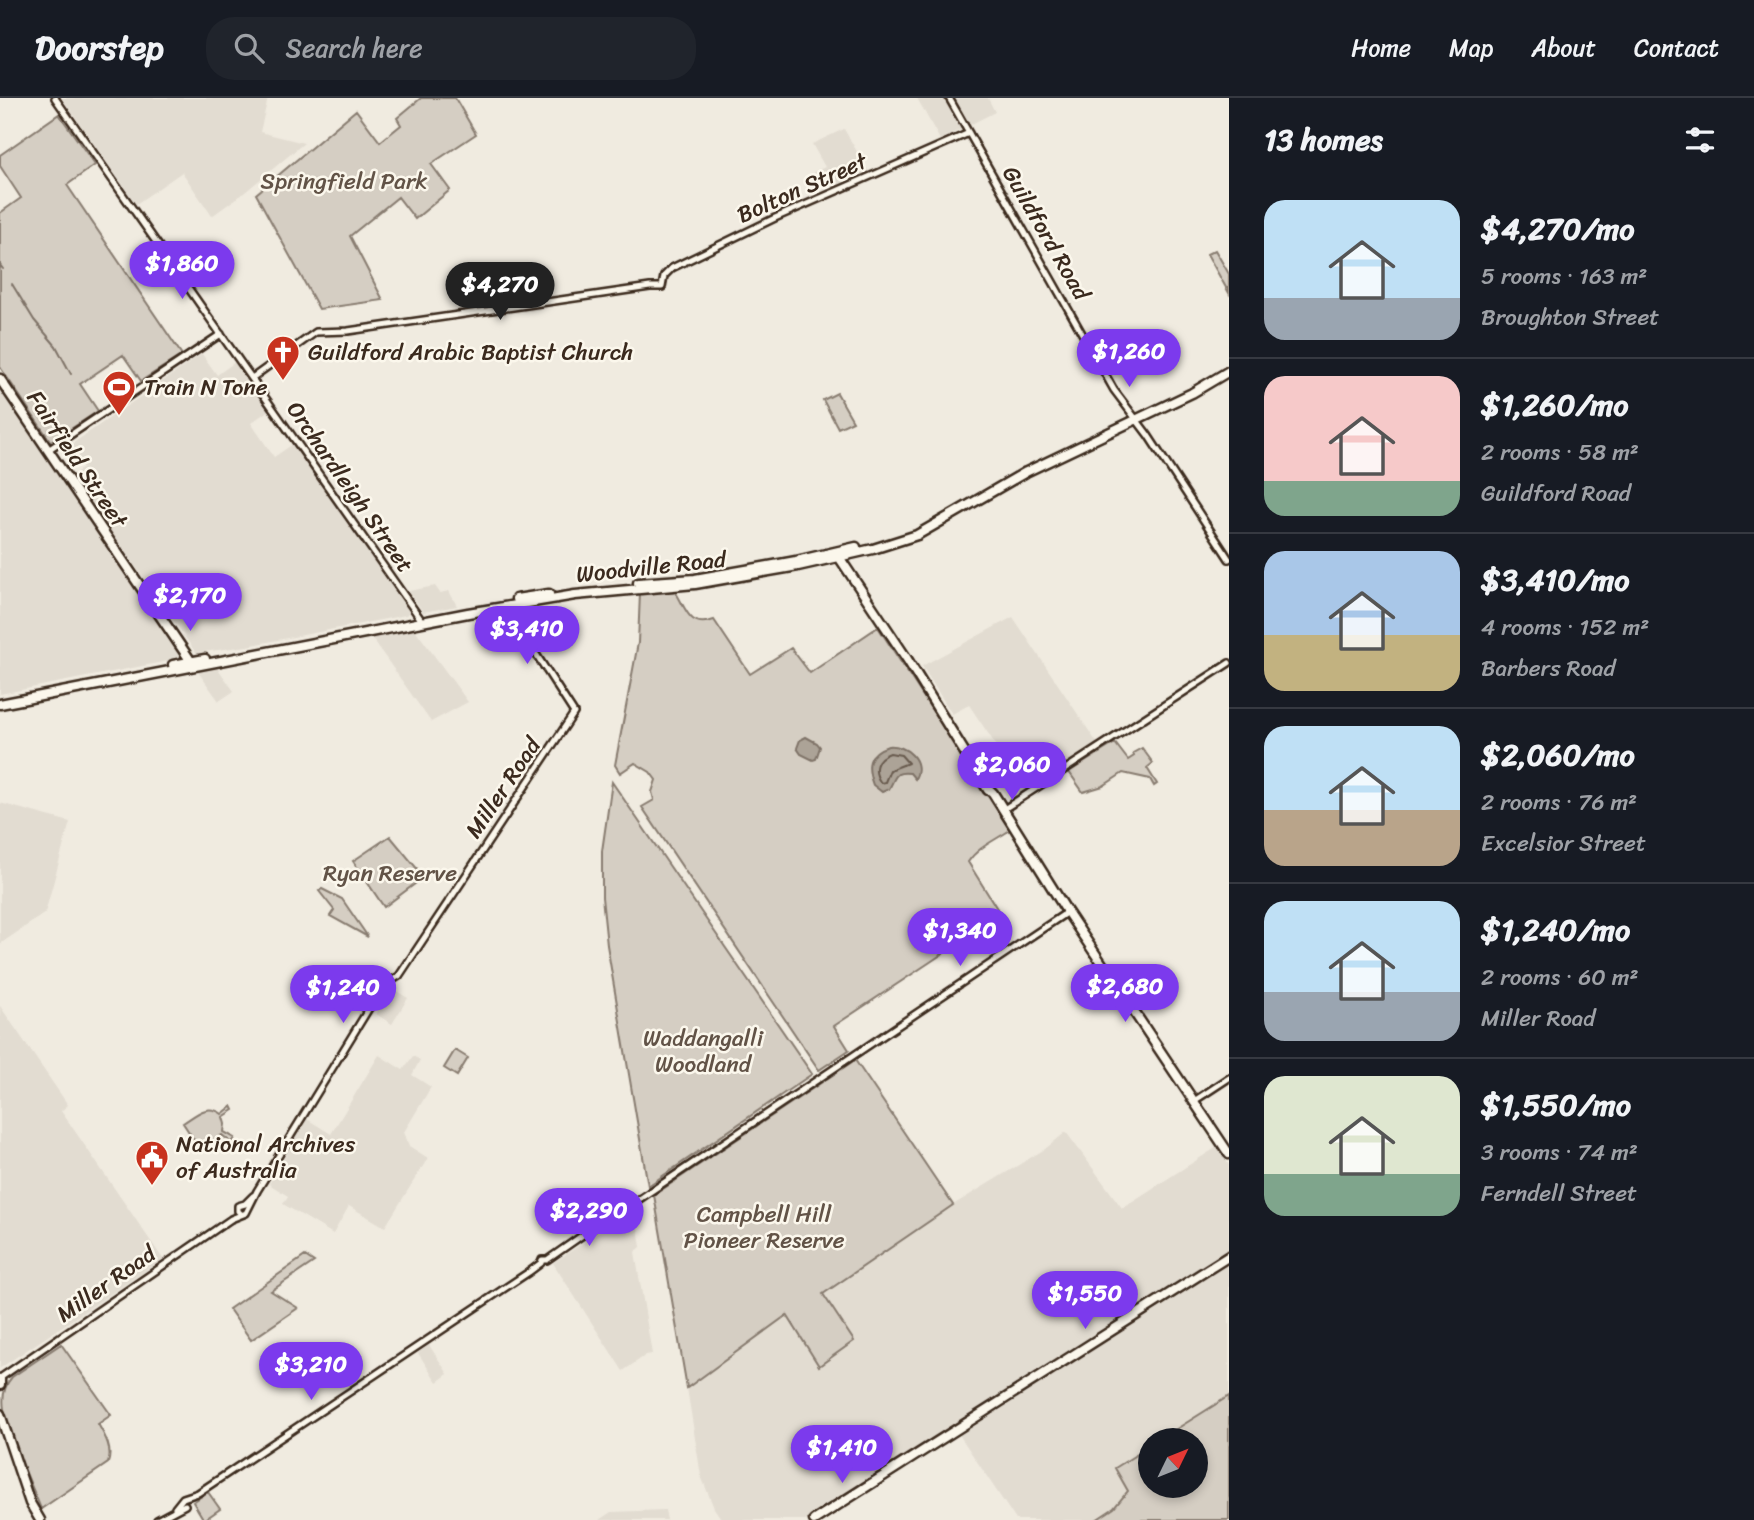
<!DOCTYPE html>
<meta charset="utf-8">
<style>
body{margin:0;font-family:Sriracha,sans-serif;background:#20242c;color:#f1f3f6;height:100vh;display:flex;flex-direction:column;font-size:26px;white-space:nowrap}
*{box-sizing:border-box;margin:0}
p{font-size:23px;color:#9ea1a6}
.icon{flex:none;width:38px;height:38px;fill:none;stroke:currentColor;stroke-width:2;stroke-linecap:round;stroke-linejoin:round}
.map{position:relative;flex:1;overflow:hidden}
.side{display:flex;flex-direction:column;background:#171b24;width:525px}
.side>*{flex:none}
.needle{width:46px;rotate:47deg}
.tools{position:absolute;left:1138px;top:1330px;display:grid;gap:14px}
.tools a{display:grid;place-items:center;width:70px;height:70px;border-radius:50%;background:#171b24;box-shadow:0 4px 10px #0003;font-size:35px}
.price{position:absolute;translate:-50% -60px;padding:0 16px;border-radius:24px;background:#7c3aed;color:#fff;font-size:23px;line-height:46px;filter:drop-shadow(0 2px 4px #0008)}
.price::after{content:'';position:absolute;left:50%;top:42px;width:21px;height:16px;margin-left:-10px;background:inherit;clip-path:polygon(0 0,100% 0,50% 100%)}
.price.active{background:#222;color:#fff}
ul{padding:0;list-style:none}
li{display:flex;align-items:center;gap:21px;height:175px;padding:0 35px}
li+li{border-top:2px solid #363941}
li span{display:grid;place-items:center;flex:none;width:196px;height:140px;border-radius:21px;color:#555}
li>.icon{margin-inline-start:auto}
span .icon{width:84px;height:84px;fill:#fffc;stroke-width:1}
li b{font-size:30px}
h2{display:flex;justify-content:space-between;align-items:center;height:84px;padding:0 35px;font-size:30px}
header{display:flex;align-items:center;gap:42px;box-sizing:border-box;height:98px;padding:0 35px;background:#171b24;border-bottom:2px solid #363941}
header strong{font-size:33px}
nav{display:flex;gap:38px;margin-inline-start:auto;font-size:24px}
.search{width:490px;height:63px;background:#20242c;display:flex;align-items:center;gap:18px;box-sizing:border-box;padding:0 24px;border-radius:28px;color:#9ea1a6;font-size:26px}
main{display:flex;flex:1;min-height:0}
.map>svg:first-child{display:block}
</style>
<header>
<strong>Doorstep</strong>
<div class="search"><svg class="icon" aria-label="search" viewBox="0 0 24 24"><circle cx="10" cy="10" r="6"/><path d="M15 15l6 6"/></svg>Search here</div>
<nav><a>Home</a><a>Map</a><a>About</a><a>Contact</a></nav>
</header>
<main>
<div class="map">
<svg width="1229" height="1422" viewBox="0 0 1229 1422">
<rect width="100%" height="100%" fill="#f0ebe0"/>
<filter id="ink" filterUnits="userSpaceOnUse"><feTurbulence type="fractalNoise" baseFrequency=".0143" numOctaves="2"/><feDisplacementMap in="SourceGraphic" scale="14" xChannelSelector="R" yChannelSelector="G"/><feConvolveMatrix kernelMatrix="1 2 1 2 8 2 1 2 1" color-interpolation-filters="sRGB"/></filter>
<g filter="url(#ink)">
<path fill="#e2dcd1" d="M62,0H268L260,34L304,45L245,94L212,118L182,74L136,106Z
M917,0H988L995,14L940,42Z
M844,31L868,73L825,92L814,74L825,69L812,46Z
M202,256L217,277L235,264L269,312L251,325L274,359L293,346L410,513L406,517L247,548L196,555L124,452L114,459L179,555L178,561L0,596V291L62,384L83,370L69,348Z
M435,488L440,495L449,493L457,508L423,514L409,493Z
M1013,519L1097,645L1047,678L1028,649L1006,662L969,607L952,616L922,568Z
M414,530L468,604L431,624L371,539Z
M216,568L234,593L219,603L198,574L201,571Z
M0,705L70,724L45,815L0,846Z
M393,891L408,900L392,926L376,916Z
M0,908L68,1007L61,1013L163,1161L0,1270Z
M379,957L403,972L413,958L420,962L412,977L431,989L404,1034L409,1048L428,1060L385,1129L349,1108L333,1136L283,1106L288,1098L269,1086L307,1021L331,1036Z
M1066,1034L1122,1110L1217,1049L1229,1067V1298L1159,1342H1150V1348L1115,1369L1128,1393L1114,1410L1096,1422H1016L956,1332L814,1422H722L714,1410L701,1378L687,1290L787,1217L818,1267L823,1196L953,1107L1045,1051Z
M635,1110L641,1149L635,1154L652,1256L646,1257L623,1273L553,1165Z
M429,1247L448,1276L437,1284L418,1255Z
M665,1412L667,1422H599L611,1414Z"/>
<path fill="#d5cec3" stroke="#887c70" stroke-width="2" d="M421,0H455L476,36L431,66L450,92L415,121L398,99L350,138L383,202L319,211L256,96L356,12L380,44L401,27L397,20Z
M59,16L95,67L67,87L182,257L141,283L123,257L80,286L98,313L51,344L0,269V115L21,100L0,68V57Z
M1215,152L1229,176V195L1207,156Z
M837,295L853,323L838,330L823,302Z
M675,493C687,512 689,531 714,522L750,576L791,550L810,575L878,529L1010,732C994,743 978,749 968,764L1001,817L834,928L849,952L819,972L642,709L654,702L652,694L656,682L650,674L635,665L620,675L615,667L638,545L640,495Z
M1115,645L1128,662L1134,658L1133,655L1142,650L1153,665L1147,670L1157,686L1154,688L1150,681L1123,675L1103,688L1083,694L1069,674Z
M612,684L812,976L648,1088L607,847L602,799V753Z
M390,738L424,779L384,809L353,763Z
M322,791L342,801L368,839L330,818L334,812L319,793Z
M455,952L468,960L457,978L444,970Z
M855,962L953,1107L823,1196L854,1243L819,1268L787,1217L687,1290L654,1097Z
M232,1008L234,1012L223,1019L225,1026L224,1034L235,1040L232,1045L222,1037L200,1051L183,1025C196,1017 207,1005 222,1016Z
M305,1158L314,1164L271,1193L298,1210L251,1242L229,1211Z
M61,1246L111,1317L98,1326C105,1338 113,1351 108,1365L41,1411C30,1383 9,1339 4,1311C2,1299 4,1288 12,1279Z
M1229,1298V1422H1096L1114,1410L1128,1393L1115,1370L1150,1348V1388H1195V1342H1159Z
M208,1394L220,1411L204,1422L193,1404Z"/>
<path fill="#aca397" stroke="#7f7367" stroke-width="2" d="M806,639L817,645L820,649L816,661L813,662L801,656L797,650L800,642Z
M888,648C906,646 925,663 915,681L910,675C894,673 896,679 889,691L882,694L873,687C866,668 867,655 888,648Z"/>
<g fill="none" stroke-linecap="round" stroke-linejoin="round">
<path stroke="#685a4e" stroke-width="2" d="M890,655L901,657L908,665L890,672L885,684L881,685C872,673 875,660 890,655Z"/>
<path stroke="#7f7367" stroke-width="2" d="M0,167L3,171
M12,186L34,222L56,248L71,276"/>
<defs>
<path id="minor" d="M55,0L422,523
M949,0L1114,292L1148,337L1229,461
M252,280L316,234L348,233L650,189H662L664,178L672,170L775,120L969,35
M48,352L221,236
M1004,711L1229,565
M1194,1003L1229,980
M635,1104L1063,817L1066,812
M241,1116L238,1113V1108L245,1106L253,1098
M0,1280L231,1121L246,1115L257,1093L382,889H385L388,885L399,878L574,615L505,508
M175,1410L183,1400L198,1395L529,1174L541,1165L542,1162H547L623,1109L637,1102
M157,1422L185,1407"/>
<path id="major" d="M0,281L192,565
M837,456L907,561L988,692
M638,485L695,481L796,463L856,449
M516,501L549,496
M173,567L205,561
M0,606L468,515L575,497L695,486L798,468L873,451L917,437L1026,374L1192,295L1229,273
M987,689L993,695L1066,812L1229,1056
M0,1281V1287
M0,1316L30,1405L40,1422
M814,1422L1229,1158"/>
</defs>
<use href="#minor" stroke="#3b2a1e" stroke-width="10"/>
<use href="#major" stroke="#3b2a1e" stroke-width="13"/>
<use href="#minor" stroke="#fbf7ec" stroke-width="5"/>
<use href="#major" stroke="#fbf7ec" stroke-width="8"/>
</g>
</g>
<defs>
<symbol id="church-pin" viewBox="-11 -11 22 30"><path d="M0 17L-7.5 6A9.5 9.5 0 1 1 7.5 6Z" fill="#c8321e" stroke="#fbf7ec"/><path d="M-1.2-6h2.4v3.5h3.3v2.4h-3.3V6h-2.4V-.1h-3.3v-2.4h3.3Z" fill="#fff"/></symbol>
<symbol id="stadium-pin" viewBox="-11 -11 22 30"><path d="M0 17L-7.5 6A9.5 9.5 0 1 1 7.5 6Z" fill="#c8321e" stroke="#fbf7ec"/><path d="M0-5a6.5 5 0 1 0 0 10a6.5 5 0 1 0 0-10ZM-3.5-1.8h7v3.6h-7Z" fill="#fff"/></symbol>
<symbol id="civic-pin" viewBox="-11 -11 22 30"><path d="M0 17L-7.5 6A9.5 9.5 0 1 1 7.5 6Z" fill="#c8321e" stroke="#fbf7ec"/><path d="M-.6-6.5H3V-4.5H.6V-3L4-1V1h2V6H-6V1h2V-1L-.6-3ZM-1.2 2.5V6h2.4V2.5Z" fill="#fff"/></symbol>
</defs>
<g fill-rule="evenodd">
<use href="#church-pin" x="264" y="235" width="38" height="52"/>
<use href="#stadium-pin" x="100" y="270" width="38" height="52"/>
<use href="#civic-pin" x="133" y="1040" width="38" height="52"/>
</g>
<g text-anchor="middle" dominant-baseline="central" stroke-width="5" stroke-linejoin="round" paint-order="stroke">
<g font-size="23" fill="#625347" stroke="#fbf7ec">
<text x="344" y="83">Springfield Park</text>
<text x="390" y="775">Ryan Reserve</text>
<text x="703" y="940">Waddangalli<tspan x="703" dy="26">Woodland</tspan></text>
<text x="764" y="1116">Campbell Hill<tspan x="764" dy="26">Pioneer Reserve</tspan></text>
</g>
<g font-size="23" fill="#3b2a1e" stroke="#fbf7ec">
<text transform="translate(802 90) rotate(-24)">Bolton Street</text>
<text transform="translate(1046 135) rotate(60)">Guildford Road</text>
<text transform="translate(77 361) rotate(56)">Fairfield Street</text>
<text transform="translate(350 389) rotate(55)">Orchardleigh Street</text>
<text transform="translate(651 469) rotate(-6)">Woodville Road</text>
<text transform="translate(503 690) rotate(-56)">Miller Road</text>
<text transform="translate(106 1186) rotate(-35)">Miller Road</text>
</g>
<g font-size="23" fill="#3b2a1e" stroke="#fbf7ec" text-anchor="start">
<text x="308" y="254">Guildford Arabic Baptist Church</text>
<text x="144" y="289">Train N Tone</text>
<text x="176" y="1046">National Archives<tspan x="176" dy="26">of Australia</tspan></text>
</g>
</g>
</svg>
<div class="tools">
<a><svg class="needle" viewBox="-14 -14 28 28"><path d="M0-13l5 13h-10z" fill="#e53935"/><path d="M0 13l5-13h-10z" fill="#9ea1a6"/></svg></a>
</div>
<b class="price" style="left:182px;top:203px">$1,860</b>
<b class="price active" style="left:500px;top:224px">$4,270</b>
<b class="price" style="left:1129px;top:291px">$1,260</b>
<b class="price" style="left:190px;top:535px">$2,170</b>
<b class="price" style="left:527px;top:568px">$3,410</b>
<b class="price" style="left:1012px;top:704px">$2,060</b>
<b class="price" style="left:960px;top:870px">$1,340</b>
<b class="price" style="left:1125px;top:926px">$2,680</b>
<b class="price" style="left:343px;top:927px">$1,240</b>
<b class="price" style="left:589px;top:1150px">$2,290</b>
<b class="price" style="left:1085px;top:1233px">$1,550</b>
<b class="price" style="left:311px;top:1304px">$3,210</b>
<b class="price" style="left:842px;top:1387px">$1,410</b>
</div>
<section class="side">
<h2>13 homes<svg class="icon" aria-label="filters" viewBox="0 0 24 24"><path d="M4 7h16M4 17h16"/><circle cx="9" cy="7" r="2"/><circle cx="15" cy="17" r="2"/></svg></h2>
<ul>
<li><span style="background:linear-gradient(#bfe0f5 70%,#9aa5b1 0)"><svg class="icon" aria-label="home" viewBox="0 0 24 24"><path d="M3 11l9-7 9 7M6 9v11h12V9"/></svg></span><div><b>$4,270/mo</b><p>5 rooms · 163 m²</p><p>Broughton Street</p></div></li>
<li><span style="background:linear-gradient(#f6c9c9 75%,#7fa58c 0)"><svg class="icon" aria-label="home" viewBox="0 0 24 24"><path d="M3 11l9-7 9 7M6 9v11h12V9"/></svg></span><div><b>$1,260/mo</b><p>2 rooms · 58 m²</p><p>Guildford Road</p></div></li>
<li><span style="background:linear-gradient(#a9c7e8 60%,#c2b280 0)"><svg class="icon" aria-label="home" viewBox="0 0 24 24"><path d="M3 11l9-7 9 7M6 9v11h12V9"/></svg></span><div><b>$3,410/mo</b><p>4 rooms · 152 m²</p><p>Barbers Road</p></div></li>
<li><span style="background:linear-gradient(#bfe0f5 60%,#b9a48a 0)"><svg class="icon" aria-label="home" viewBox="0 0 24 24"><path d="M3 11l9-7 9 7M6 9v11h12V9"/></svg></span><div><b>$2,060/mo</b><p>2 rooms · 76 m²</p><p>Excelsior Street</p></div></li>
<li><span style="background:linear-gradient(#bfe0f5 65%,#9aa5b1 0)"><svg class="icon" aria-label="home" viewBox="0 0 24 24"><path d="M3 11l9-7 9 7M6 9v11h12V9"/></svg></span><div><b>$1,240/mo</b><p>2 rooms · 60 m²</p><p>Miller Road</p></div></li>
<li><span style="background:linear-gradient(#dfe7d0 70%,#7fa58c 0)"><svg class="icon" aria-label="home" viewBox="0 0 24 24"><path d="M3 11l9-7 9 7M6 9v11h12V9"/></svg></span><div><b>$1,550/mo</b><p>3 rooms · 74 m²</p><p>Ferndell Street</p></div></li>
</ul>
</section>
</main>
